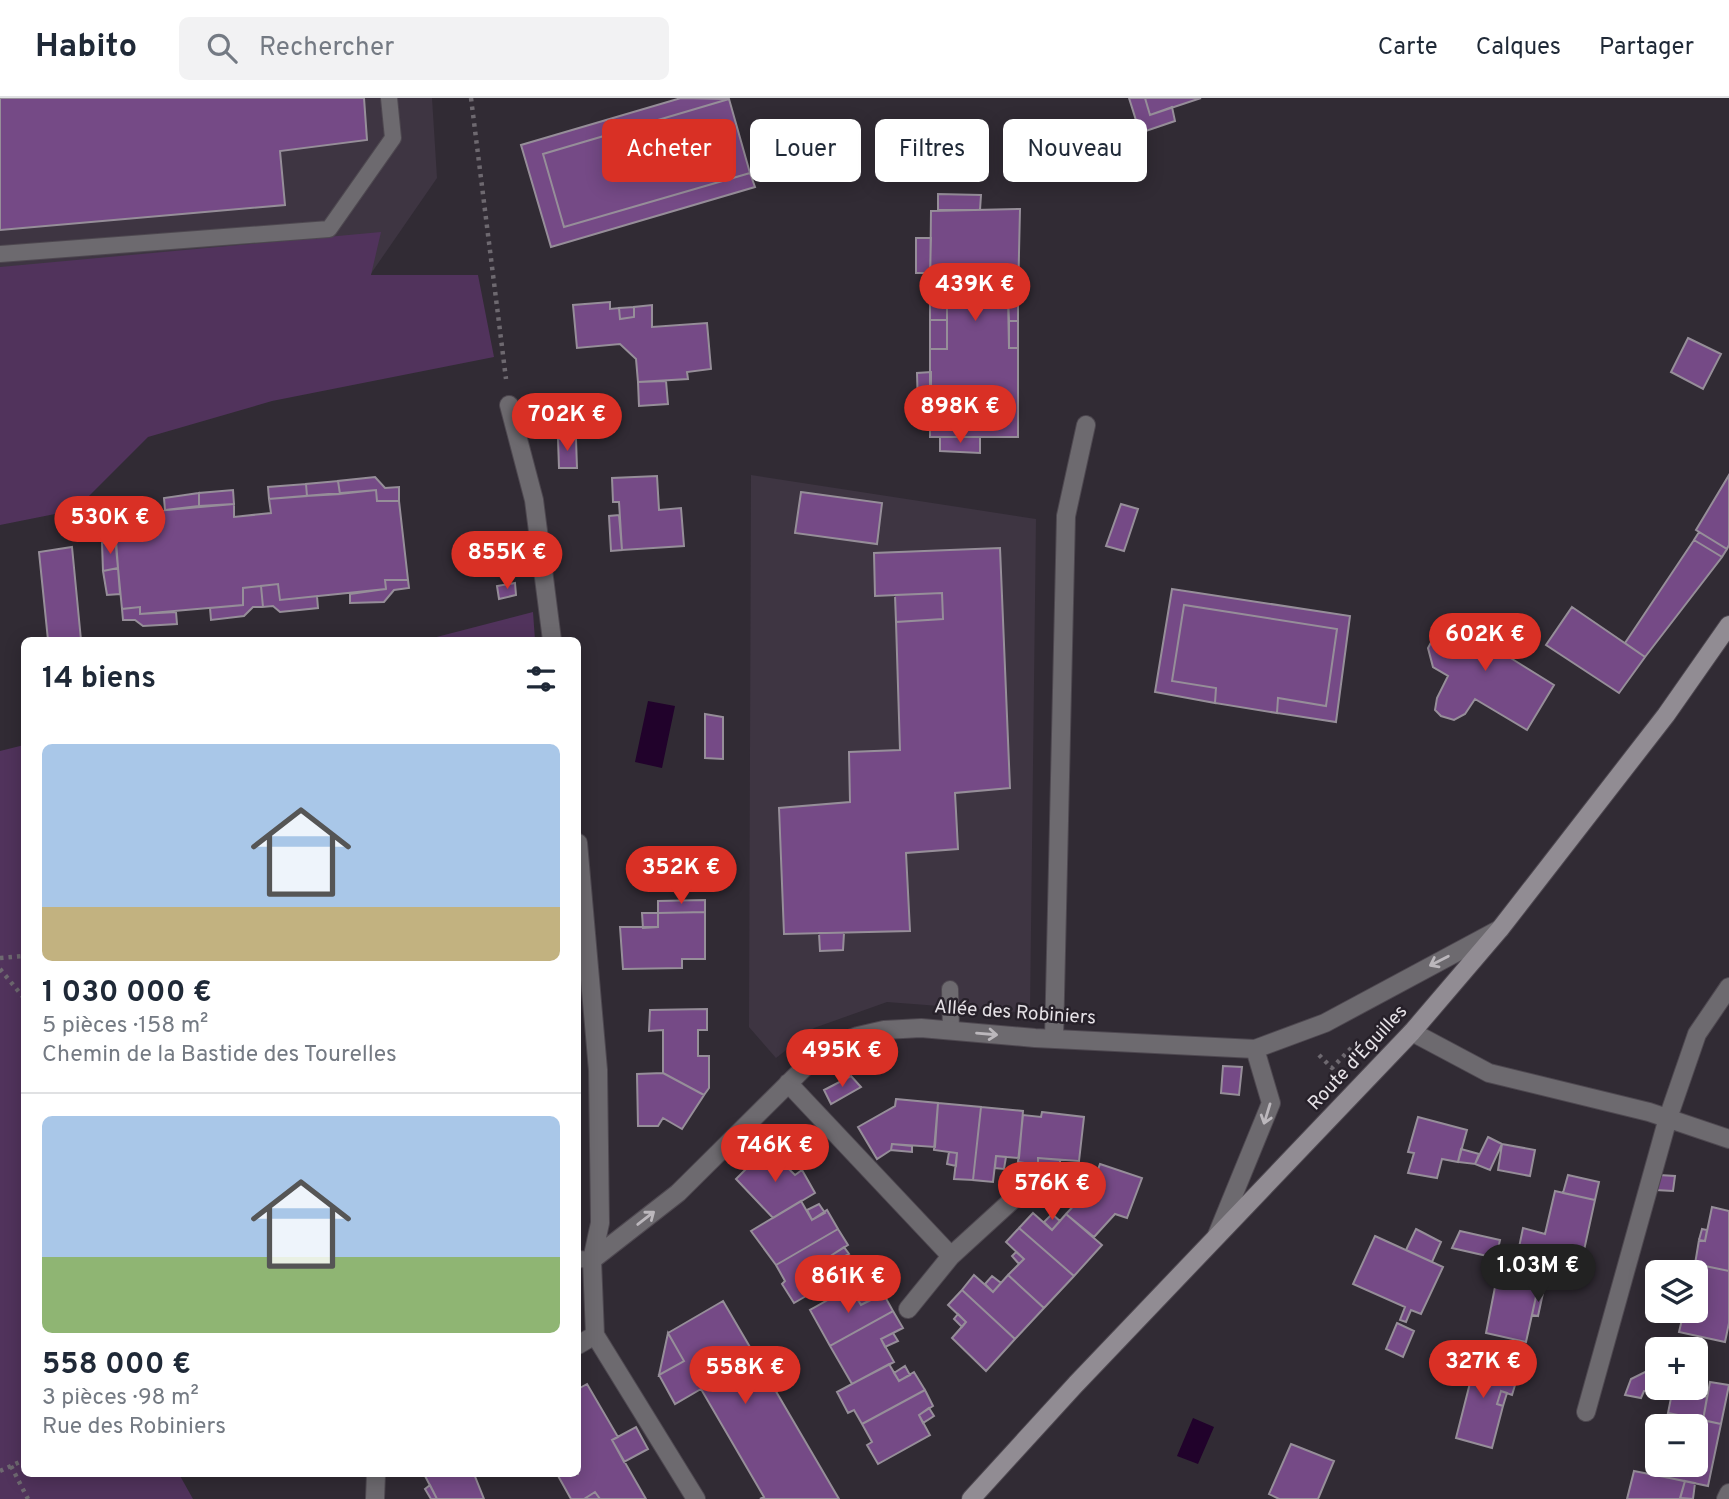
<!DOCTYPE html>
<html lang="fr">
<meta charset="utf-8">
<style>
body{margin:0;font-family:Overpass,sans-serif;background:#f2f2f3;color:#1f2937;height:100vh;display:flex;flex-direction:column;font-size:26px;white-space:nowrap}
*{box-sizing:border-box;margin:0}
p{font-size:23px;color:#747a83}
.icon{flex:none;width:38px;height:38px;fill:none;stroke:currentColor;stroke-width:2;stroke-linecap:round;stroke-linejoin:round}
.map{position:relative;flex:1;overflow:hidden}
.panel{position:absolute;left:21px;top:539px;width:560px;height:840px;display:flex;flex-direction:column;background:#fff;border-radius:10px;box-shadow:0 4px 18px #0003}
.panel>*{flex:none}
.banner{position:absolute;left:602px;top:21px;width:665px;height:63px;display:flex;gap:14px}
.buttons{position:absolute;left:1645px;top:1162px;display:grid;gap:14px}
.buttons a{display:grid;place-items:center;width:63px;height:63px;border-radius:10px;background:#fff;box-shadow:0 4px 18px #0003;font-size:35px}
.price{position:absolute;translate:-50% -60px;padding:0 16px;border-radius:24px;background:#d93025;color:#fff;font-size:23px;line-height:46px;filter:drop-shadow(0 2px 4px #0008)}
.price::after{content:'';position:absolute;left:50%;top:42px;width:21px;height:16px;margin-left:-10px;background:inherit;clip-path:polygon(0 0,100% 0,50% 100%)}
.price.current{background:#222;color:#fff}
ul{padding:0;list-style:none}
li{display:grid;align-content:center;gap:14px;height:371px;padding:0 21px}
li+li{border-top:2px solid #e0e1e3}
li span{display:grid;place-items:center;height:217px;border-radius:10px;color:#555}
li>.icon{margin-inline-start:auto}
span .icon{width:126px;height:126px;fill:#fffc;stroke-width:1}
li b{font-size:30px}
h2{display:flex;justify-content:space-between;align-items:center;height:84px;padding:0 21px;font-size:30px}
.pill{padding:0 24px;border-radius:10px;background:#fff;box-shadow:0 4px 18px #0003;font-size:24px;line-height:63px}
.pill.current{background:#d93025;color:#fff}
header{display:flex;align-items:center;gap:42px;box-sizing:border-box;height:98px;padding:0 35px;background:#fff;border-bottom:2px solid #e0e1e3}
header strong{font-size:33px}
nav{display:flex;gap:38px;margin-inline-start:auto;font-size:24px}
.search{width:490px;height:63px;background:#f2f2f3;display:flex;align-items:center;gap:18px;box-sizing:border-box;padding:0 24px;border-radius:10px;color:#747a83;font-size:26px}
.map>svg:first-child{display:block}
</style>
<header>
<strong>Habito</strong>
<div class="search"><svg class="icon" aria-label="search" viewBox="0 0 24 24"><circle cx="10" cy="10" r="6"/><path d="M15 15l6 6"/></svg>Rechercher</div>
<nav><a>Carte</a><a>Calques</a><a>Partager</a></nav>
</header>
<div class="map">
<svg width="1729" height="1401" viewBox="0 0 1729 1401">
<rect width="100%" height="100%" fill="#312b34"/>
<path fill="#3e3542" d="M0,0H432L437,80L370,177L0,255Z
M751,377L1036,421L1030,915L887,904L814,930L776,960L749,929Z"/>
<path fill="#51335c" d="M381,134L371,177H478L494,259L272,303L148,339L75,412L0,427V169Z
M533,514L535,542H425Z
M24,647V1376H179L193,1401H0V653Z"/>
<path fill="#21022b" d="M648,603L675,608L662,670L635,664Z
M1193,1320L1214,1329L1198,1366L1177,1358Z"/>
<path fill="#754a86" stroke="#968e99" stroke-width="2" d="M0,0H364L367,42L280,53L285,107L0,132Z
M681,0L729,1L543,56L564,129L750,75L755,89L551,149L521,47Z
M1129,0H1145L1150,17L1172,9L1175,23L1140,35Z
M1145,0H1201L1150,17Z
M729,1L750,75L564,129L543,56Z
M938,96L981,97L980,112H938Z
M1020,111L1018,199L1008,200L1009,250H1018V339H930V251H947V201L930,200L931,113Z
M916,140H931L930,175H916Z
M1018,199V223H1009L1008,200Z
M930,200L947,201V222H930Z
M610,204V211L619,210L620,221L634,219V209L652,207V229L707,225L711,271L687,274L688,281L638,284L636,261L620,246L577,250L573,207Z
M634,209V219L620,221L619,210Z
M930,222H947V251H930Z
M1009,223H1018V250H1009Z
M1688,240L1721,256L1703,291L1671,274Z
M931,274V311L918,310L917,275Z
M666,283L668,306L639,308L638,284Z
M940,339H980V355L940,353Z
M558,341H576L577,370H559Z
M1729,377V447L1727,451L1696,432Z
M657,378L659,412L681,410L684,448L622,452L619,404H613L612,380Z
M375,379L385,390L399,389V403H377L376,392L340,396L338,383Z
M338,383L340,396L307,398L306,386Z
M306,386L307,398L269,401L268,389Z
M233,392L234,406L199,408V395Z
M376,392L377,403H399L408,482H385L386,491L280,502L278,486L243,490V507L140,516V509L122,511L114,429L132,426L133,415L234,406V419L271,415L269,401Z
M801,394L882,405L877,446L795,435Z
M199,395V408L165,412L164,400Z
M1121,406L1138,411L1124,453L1106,448Z
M133,415L132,426L114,429V417Z
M619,417L622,452L611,453L609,418Z
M1699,434L1727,451L1722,459L1694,442Z
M116,442L118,470L103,473L102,445Z
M1694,442L1722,459L1645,559L1625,545Z
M72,449L81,542H48L39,454Z
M1000,450L1010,690L955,695L958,751L906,755L910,833L784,836L779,710L850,704L849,654L900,652L896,524L943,521L942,495L875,498L874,455Z
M118,470L120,496L107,497L103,473Z
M385,482H408L409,490L394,492L384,504L350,505V496L386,491Z
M515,485L516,497L499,501L497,488Z
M278,486L280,502L317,498L318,510L280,514L273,508L263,509L261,488Z
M261,488L263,509H253L244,518L211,522L210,510L243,507V490Z
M1172,491L1350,518L1336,624L1277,615L1278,600L1326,608L1337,531L1184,507L1172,583L1216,590L1215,605L1155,594Z
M942,495L943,521L896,524L895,497Z
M1184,507L1337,531L1326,608L1278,600L1277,615L1215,605L1216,590L1172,583Z
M140,509V516L176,514L177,526L143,528L135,522H123L122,511Z
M1572,509L1645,559L1619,595L1546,547Z
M1500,517L1508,519L1514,532L1501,554L1554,587L1527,632L1475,601L1465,616L1454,622L1441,618L1435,612L1437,600L1448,578L1433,569L1428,550L1436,535L1455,533L1463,518L1483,531L1489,521Z
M705,616L723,619V661L705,660Z
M705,802V814L658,815V803Z
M705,814V861H682V870L623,871L620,829H658V815Z
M642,815H658V829L643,830Z
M819,835H844L843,852L820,853Z
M707,911V932H698V958H709V990L704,997L663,975V932L649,933L650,912Z
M1223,968L1242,969L1239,997L1221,995Z
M663,975L704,997L682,1031L663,1020L658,1028H638L637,976Z
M851,978L861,989L831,1006L824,992Z
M896,1001L938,1005L935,1049L892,1046L891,1052L877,1061L858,1029L895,1008Z
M938,1005L981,1009L973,1082L954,1081L957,1055L934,1052Z
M981,1009L1023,1013L1019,1060L996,1058L993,1084L973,1082Z
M1042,1014L1084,1019L1079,1063L1038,1060V1067L1018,1064L1023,1017L1041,1019Z
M1418,1019L1467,1032L1458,1064L1442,1061L1437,1080L1408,1075L1414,1055L1408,1054Z
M1488,1039L1502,1046L1490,1072L1475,1066Z
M892,1046L912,1048V1054L891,1052Z
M1502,1046L1535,1052L1530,1078L1498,1072Z
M767,1050L795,1077L802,1072L815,1095L773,1120L736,1081Z
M1461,1051L1479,1056L1475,1066L1458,1064Z
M949,1054L957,1055L956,1068L947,1066Z
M996,1058L1006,1059L1004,1071L995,1070Z
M1038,1060L1060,1062V1069L1038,1067Z
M1100,1066L1142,1080L1127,1120L1115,1116L1094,1139L1066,1116L1079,1102L1086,1104Z
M1568,1077L1599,1084L1595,1102L1563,1095Z
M1659,1077L1675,1078L1673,1093L1656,1092Z
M1088,1080L1094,1082L1086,1104L1079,1102Z
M1555,1093L1595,1102L1583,1157L1576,1156L1571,1177L1516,1164L1523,1130L1545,1136Z
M801,1103L812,1122L827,1112L838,1131L776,1167L751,1133Z
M819,1106L825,1115L812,1122L807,1112Z
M1712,1109L1729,1113V1173L1695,1166L1699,1142L1705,1143Z
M1033,1115L1052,1132L1066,1116L1102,1147L1074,1178L1019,1130Z
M1052,1116L1060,1123L1052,1132L1044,1124Z
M1019,1130L1074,1178L1044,1210L1008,1177L1024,1161L1006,1144Z
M838,1131L848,1147L832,1157L844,1176L794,1205L782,1186L785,1183L776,1167Z
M1416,1131L1441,1144L1432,1164L1406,1152Z
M1702,1131L1707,1132L1705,1143L1699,1142Z
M1460,1133L1500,1142L1496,1160L1452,1150Z
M1375,1138L1443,1169L1421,1216L1411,1212L1406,1224L1400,1222L1405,1209L1353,1186Z
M844,1149L849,1156L836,1163L832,1157Z
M1016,1154L1024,1161L1019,1166L1012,1158Z
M1514,1164L1548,1171L1543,1195L1537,1194L1526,1244L1486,1235L1496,1184L1509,1187Z
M1691,1165L1729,1173V1225L1725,1244L1679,1234L1684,1213H1696V1174H1689Z
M974,1177L993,1194L1008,1177L1044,1210L1015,1241L962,1192Z
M992,1178L1001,1185L993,1194L985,1186Z
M851,1189L861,1207L883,1195L893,1213L830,1248L810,1212Z
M869,1192L873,1201L861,1207L856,1199Z
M962,1192L1015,1241L986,1273L952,1240L966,1224L948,1207Z
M1537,1194L1543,1195L1538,1218L1532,1217Z
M723,1203L839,1401H760L764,1399L701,1291L675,1306L659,1277L684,1263L668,1235Z
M893,1213L903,1230L881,1241L894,1264L852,1286L830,1248Z
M958,1216L966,1224L962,1229L954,1221Z
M1397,1225L1414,1233L1403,1259L1386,1251Z
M668,1235L684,1263L659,1277Z
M893,1235L898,1243L885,1249L881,1241Z
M1462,1259L1519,1274L1512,1297L1501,1293L1497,1306L1503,1308L1492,1350L1456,1340L1470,1285L1456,1282Z
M889,1266L899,1283L914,1274L925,1292L862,1326L854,1312L848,1315L837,1294Z
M905,1268L910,1277L899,1283L894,1275Z
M1647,1273L1657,1275V1290H1673L1672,1293H1644L1641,1300L1625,1297L1631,1281Z
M1710,1284L1729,1287L1721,1326L1703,1322Z
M587,1286L618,1339L612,1342L646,1401H600L595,1394L584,1401H571L557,1376H578V1291Z
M1673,1290L1707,1299L1703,1322L1668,1315Z
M925,1292L933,1308L919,1317L930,1337L878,1366L867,1347L872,1344L862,1326Z
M1501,1293L1507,1295L1503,1308L1497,1306Z
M929,1310L934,1318L923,1325L919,1317Z
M1668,1315L1721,1326L1708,1388L1655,1377L1657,1367H1696V1328H1665Z
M636,1329L648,1351L624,1364L612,1342Z
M1291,1346L1334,1363L1318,1401H1279L1269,1396Z
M1634,1373L1685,1383L1680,1401H1627Z
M424,1376H474L484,1401H437Z
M1685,1383L1695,1385L1693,1401L1680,1400Z
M430,1387L437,1401H431L425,1391Z
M595,1394L600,1401H584Z"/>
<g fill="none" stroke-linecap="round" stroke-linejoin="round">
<defs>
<path id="lane" d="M0,156L329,131L393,40L389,0
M950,891L951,932
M578,1161L592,1162"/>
<path id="street" d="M509,307L534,402L552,542
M578,745L598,972L600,1125L592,1162L595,1237L696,1401
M1412,934L1489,975L1649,1014L1729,1041
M1054,941L1066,418L1086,327
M788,985L951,1158
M1217,1137L1271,1005L1255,951
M592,1162L678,1095L809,965L831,948L858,938L884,932L921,930L1035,940L1255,951L1325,925L1500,831
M908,1211L951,1158L1031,1085L1064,1097
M578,1247L595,1237
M1586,1314L1668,1020L1697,936L1729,889
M375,1401L376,1376
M1726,1401L1729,1395"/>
<path id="secondary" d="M971,1401L1076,1286L1412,934L1500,831L1666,617L1729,527"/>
</defs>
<use href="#lane" stroke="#4e4850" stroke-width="18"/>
<use href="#street" stroke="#4e4850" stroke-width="20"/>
<use href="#secondary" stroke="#4e4850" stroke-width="20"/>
<path stroke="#6e6970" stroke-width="4.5" stroke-dasharray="3.5 5" stroke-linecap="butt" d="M471,0L506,281
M0,860L24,858
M0,871L24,900
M1319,957L1332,970L1356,945L1359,948
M11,1368L28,1401
M0,1373L24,1362"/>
<use href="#lane" stroke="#6d6a6f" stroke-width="16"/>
<use href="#street" stroke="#6d6a6f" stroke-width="18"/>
<use href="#secondary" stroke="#918c93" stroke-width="18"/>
</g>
<defs><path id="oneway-shaft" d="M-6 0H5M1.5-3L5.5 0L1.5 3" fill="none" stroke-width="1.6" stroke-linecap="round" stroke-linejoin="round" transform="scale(1.75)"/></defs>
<g stroke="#bbb7bc">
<use href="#oneway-shaft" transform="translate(1439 863) rotate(153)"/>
<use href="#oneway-shaft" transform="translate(987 936) rotate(5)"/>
<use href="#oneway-shaft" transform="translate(1267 1016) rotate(107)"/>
<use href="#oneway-shaft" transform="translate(646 1120) rotate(-38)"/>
</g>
<g text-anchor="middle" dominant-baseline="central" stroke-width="5" stroke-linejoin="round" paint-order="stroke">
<g font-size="19" fill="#e5e1e6" stroke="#27212a">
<text transform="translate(1015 915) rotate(4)">Allée des Robiniers</text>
<text transform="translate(1358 960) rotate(-47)">Route d'Éguilles</text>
</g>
</g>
</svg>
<div class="buttons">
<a><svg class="icon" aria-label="layers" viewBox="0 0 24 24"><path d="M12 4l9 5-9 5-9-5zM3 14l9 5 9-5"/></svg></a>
<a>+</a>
<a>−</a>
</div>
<b class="price" style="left:975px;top:225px">439K €</b>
<b class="price" style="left:960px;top:347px">898K €</b>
<b class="price" style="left:567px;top:355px">702K €</b>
<b class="price" style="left:110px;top:458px">530K €</b>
<b class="price" style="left:507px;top:493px">855K €</b>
<b class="price" style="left:1485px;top:575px">602K €</b>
<b class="price" style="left:681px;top:808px">352K €</b>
<b class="price" style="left:842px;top:991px">495K €</b>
<b class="price" style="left:775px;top:1086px">746K €</b>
<b class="price" style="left:1052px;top:1124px">576K €</b>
<b class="price current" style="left:1538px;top:1206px">1.03M €</b>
<b class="price" style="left:848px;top:1217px">861K €</b>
<b class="price" style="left:1483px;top:1302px">327K €</b>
<b class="price" style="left:745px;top:1308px">558K €</b>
<div class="banner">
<a class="pill current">Acheter</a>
<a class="pill">Louer</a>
<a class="pill">Filtres</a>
<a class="pill">Nouveau</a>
</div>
<section class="panel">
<h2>14 biens<svg class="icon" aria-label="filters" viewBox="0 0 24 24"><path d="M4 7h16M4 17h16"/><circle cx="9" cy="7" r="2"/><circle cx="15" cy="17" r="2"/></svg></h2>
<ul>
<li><span style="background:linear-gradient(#a9c7e8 75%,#c2b280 0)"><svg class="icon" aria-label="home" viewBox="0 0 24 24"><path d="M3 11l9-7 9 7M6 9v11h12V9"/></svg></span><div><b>1 030 000 €</b><p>5 pièces · 158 m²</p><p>Chemin de la Bastide des Tourelles</p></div></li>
<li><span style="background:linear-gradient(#a9c7e8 65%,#8fb573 0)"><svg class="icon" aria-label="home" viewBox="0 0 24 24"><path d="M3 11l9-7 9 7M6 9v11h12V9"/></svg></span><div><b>558 000 €</b><p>3 pièces · 98 m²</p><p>Rue des Robiniers</p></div></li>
</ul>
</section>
</div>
